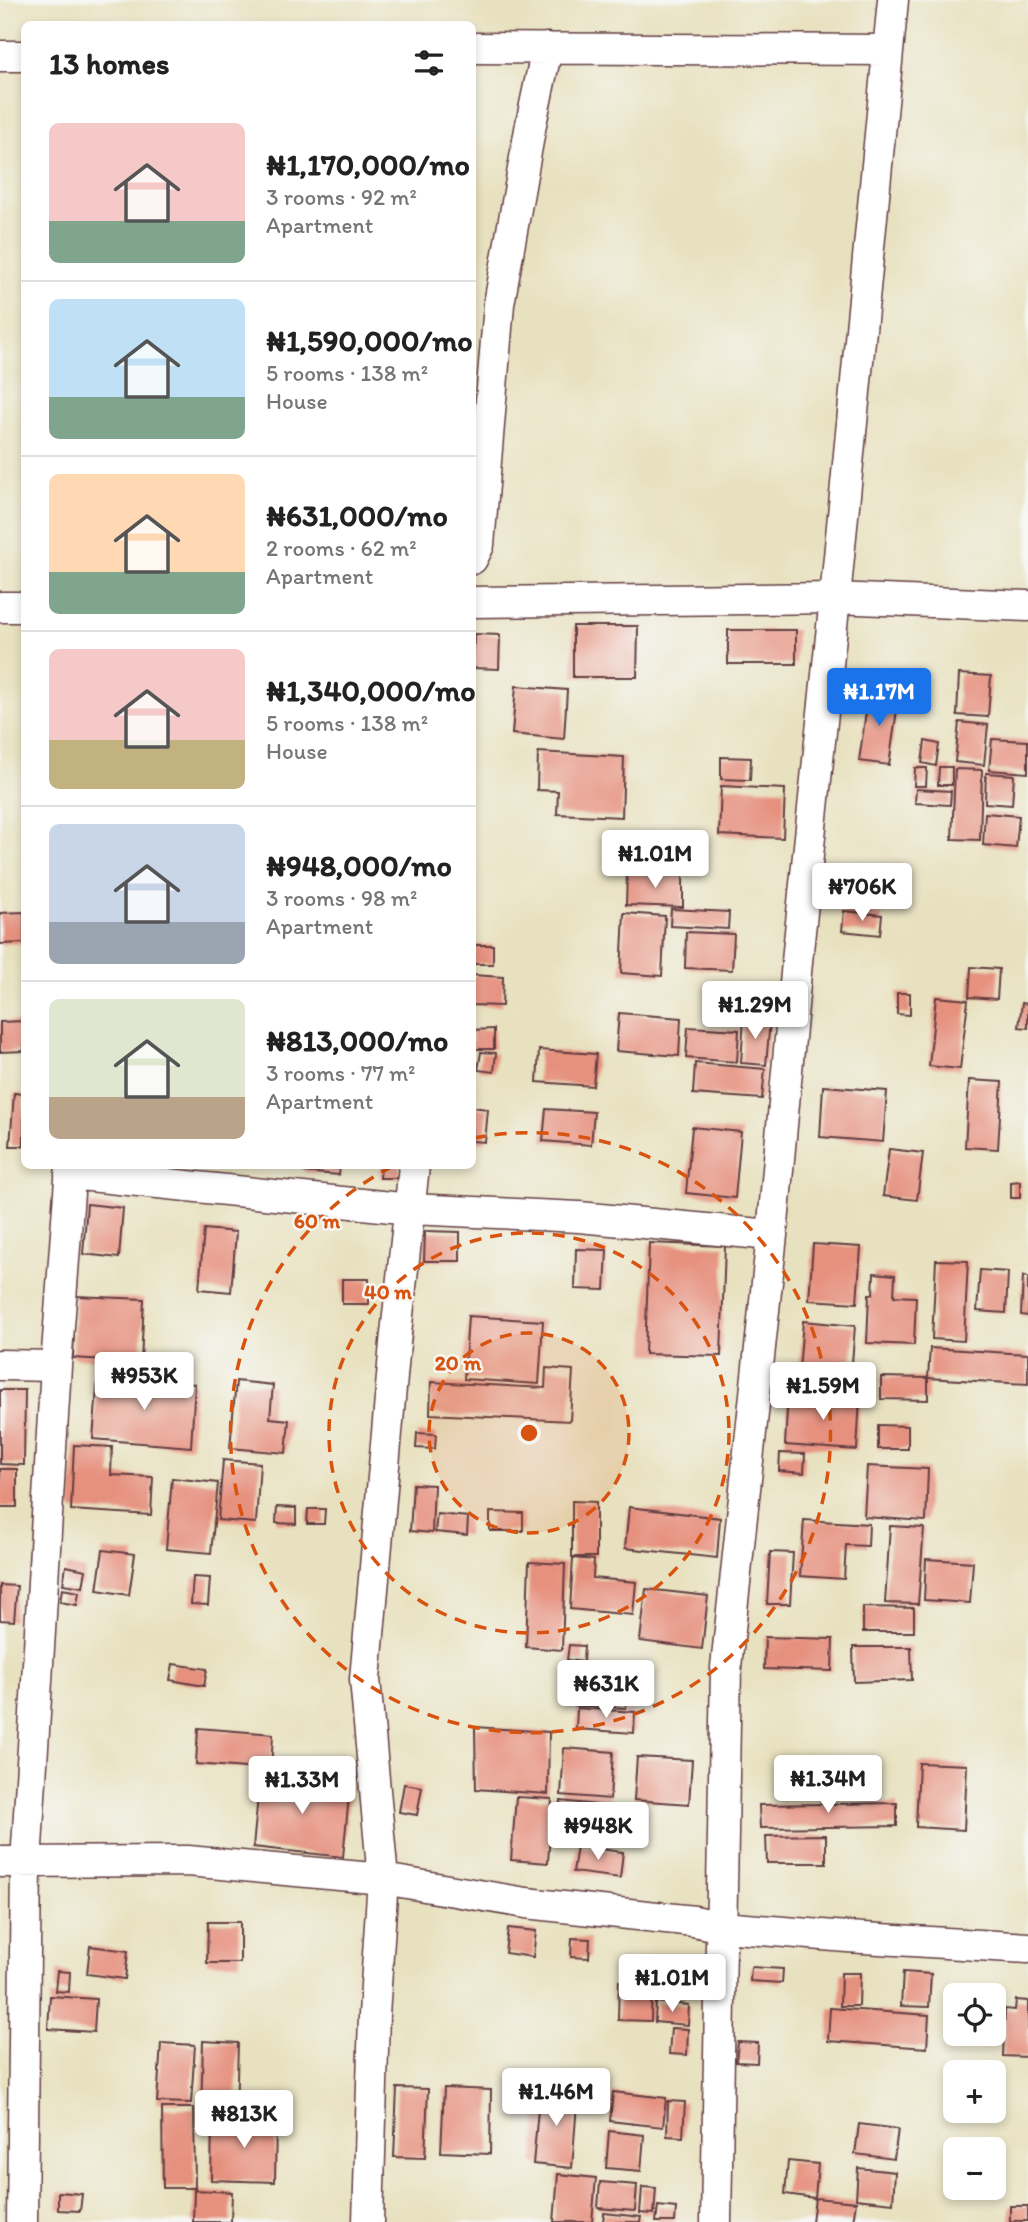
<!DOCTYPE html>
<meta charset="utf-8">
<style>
body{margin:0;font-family:Itim,sans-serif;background:#f2f2f2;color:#222;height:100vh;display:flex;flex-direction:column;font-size:26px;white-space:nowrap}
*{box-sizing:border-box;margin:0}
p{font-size:23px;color:#767676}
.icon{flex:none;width:38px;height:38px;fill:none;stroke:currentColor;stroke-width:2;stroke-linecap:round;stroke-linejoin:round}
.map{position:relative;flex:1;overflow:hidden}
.details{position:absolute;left:21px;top:21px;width:455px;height:1148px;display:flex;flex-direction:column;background:#fff;border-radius:10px;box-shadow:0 4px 10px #0003}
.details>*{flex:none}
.controls{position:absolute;left:943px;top:1983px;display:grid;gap:14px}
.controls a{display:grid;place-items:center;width:63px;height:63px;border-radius:10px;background:#fff;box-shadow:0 4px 10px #0003;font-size:35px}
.price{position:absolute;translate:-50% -60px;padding:0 16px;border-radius:7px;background:#fff;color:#222;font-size:23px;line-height:46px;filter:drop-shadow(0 2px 4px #0008)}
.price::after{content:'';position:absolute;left:50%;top:42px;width:21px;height:16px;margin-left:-10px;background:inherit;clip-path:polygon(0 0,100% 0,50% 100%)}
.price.selected{background:#1a73e8;color:#fff}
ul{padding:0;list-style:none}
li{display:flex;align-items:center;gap:21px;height:175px;padding:0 28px}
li+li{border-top:2px solid #e0e0e0}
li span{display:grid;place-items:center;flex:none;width:196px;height:140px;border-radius:10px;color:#555}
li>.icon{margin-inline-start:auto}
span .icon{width:84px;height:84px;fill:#fffc;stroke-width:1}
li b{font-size:30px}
h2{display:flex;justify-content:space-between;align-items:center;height:84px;padding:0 28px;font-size:30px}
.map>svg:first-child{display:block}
</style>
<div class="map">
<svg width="1028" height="2222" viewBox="0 0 1028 2222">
<rect width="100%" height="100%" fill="#f6f6f2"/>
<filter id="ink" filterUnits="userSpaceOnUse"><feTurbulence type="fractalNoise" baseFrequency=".0143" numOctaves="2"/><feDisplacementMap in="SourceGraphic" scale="14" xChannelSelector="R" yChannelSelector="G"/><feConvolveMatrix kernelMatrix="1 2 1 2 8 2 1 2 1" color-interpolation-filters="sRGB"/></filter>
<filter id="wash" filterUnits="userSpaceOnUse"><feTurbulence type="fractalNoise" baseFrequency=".00686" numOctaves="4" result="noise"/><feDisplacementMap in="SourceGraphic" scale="28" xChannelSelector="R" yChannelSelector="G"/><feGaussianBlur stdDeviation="1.57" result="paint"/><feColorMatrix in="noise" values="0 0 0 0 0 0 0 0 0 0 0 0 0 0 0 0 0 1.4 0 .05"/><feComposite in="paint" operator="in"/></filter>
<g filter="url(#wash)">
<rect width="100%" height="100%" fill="#e8e1bf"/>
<g id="blocks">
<path fill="#e6907e" d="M573,626H638L637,677H573Z
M728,630H796V664H728Z
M474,634L500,635L499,669L473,668Z
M959,674L991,676L988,717L957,715Z
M516,686L567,690L564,739L512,734Z
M869,691L899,696L889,765L859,761Z
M959,722L988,725L984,765L955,762Z
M992,739L1028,741V773L989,770Z
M925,741L939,744L936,766L922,763Z
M538,752L624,757L622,817L557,814L558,791L537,790Z
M721,757L751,758L750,780L721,779Z
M939,767H952V785H938Z
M915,768H927L926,786H914Z
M955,769L982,770L980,840L952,839Z
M986,773L1014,775L1012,805L985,803Z
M721,786L785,789L783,838L719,835Z
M916,789L951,791L950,805L915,803Z
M985,813L1019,816L1016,848L983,845Z
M627,873L683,875V907L626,905Z
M671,909L729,912L728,929L670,926Z
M844,911L882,915L880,935L842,931Z
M24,912V943L0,944V913Z
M624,913L665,916L662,976L621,973Z
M686,932L734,934L732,970L685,968Z
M472,945H493V964H472Z
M971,967L999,969L997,999L969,997Z
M472,975L503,977L502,1006L472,1005Z
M897,993H910V1015L897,1014Z
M936,997L968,1000L960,1069L929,1066Z
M1022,1003L1028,1004V1028L1019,1027Z
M619,1013L681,1018L679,1056L616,1051Z
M744,1018L770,1020L766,1065L741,1063Z
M24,1021V1051L0,1052V1022Z
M688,1027L739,1030L737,1062L686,1058Z
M494,1029V1049H472V1030Z
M539,1050L596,1054L593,1086L537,1082Z
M481,1052L496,1053L494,1072L478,1070Z
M695,1063L765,1069L762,1099L693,1094Z
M969,1080L1002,1082L998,1149L965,1147Z
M823,1086L887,1091L883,1142L820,1137Z
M14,1093L24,1094V1146H10Z
M472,1107L488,1109L485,1142L472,1141Z
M546,1109L594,1112L591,1145L543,1141Z
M692,1127L741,1132L735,1198L686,1193Z
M889,1149L923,1153L917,1200L883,1196Z
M305,1166H340L339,1175L304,1172Z
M381,1166H400V1178H380Z
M1020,1181V1198H1011V1182Z
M87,1204L123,1208L119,1258L83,1254Z
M204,1229L236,1232L231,1292L199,1289Z
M425,1231L460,1232V1261H424Z
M649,1243L725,1246L721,1356L645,1354Z
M813,1244L861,1247L857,1303L809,1300Z
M576,1249L607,1250L605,1290L575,1289Z
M936,1260L968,1261L964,1341L932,1339Z
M980,1270L1008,1272L1006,1313L977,1311Z
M874,1273L895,1275L894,1296L916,1297L914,1345L867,1343L869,1294H873Z
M1023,1276L1028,1277V1316L1021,1315Z
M342,1279H369V1304H342Z
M75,1296L144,1299L141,1362L73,1358Z
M468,1316L543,1321L539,1384L464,1379Z
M803,1321L855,1326L851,1375L799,1371Z
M930,1348L1028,1354V1384L928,1378Z
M546,1368L573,1370L570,1421L430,1414L431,1382L545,1388Z
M98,1376L195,1384L191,1447L93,1439Z
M881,1377L928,1378V1400L881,1399Z
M236,1381L273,1385L270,1418L289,1420L286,1453L230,1448Z
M0,1390H25L24,1465L0,1464Z
M788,1393L860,1398L857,1450L785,1445Z
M878,1425L908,1426V1449H878Z
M417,1433L436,1434L435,1449L416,1448Z
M74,1445L112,1447L111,1475L153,1477L151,1515L71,1510Z
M780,1453L805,1454L804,1473L779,1471Z
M223,1460L260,1463L256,1523L218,1520Z
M867,1466L928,1469L926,1521L864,1517Z
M0,1469H17V1507H0Z
M172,1478L218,1483L211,1553L166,1549Z
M413,1484L434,1485L432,1533L410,1531Z
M572,1501L596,1502V1557H572Z
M277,1507L296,1508V1524L276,1523Z
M629,1507L720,1518L717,1558L625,1548Z
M308,1509H325L324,1524H307Z
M490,1512L523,1513V1531H490Z
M437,1514L468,1517L467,1535L435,1532Z
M804,1520L869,1524L868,1546L846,1545L844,1579L800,1576Z
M890,1526L924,1528L918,1604L885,1603Z
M103,1550L135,1554L129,1595L97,1590Z
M770,1552L793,1553L790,1604H767Z
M573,1558L594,1560L593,1578L636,1582L633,1615L570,1609Z
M926,1559L973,1562L970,1603L924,1600Z
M529,1562L565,1564L562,1650L526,1647Z
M66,1566L86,1570L83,1587L63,1584Z
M193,1577L210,1578L208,1605L191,1604Z
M0,1585L17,1586L14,1621L0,1620Z
M62,1589L79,1592L77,1605L60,1602Z
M646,1589L708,1596L702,1649L640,1641Z
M863,1607L914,1608V1632H863Z
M765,1637L833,1639L832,1671L764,1669Z
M569,1645L584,1646L583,1662L567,1660Z
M853,1647H911L912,1680L854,1682Z
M173,1664L207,1669L204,1686L170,1680Z
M568,1665L629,1669L626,1708L566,1705Z
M577,1708L635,1712L634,1733L576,1729Z
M475,1727L549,1732L548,1794L476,1789Z
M198,1728L273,1734L271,1770L196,1764Z
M564,1748L613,1752L610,1799L561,1795Z
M637,1757L692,1760L689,1804L634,1800Z
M919,1763L967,1765L964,1830L916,1827Z
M260,1776L350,1786L343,1857L253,1847Z
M404,1784L422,1787L417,1815L399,1812Z
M516,1797L552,1799L548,1863L511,1860Z
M561,1801L623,1808L619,1840L557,1833Z
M897,1803V1826L760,1828L759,1805Z
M622,1818L645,1819V1841H622Z
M826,1835V1863H767L766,1836Z
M577,1846L623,1852L620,1878L573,1872Z
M208,1922H240V1963H207Z
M508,1928L536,1931L533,1957L505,1953Z
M572,1938L590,1939L589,1958L571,1957Z
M90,1946L128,1951L125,1979L87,1974Z
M751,1967L783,1969L782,1983L750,1981Z
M57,1971L70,1972L69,1992L55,1991Z
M903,1972L931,1974L929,2007L901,2006Z
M841,1973H860L859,2006H840Z
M619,1981H652L651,2021L618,2020Z
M50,1996L96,1999L94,2032L48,2029Z
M1016,2000L1028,2001V2057L1003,2056L1005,2009L1015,2010Z
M656,2002L689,2005L688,2025L655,2022Z
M830,2008L929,2015L927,2048L828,2041Z
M671,2028L688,2029L687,2055L669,2054Z
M203,2041L238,2043L236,2116L201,2115Z
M738,2042L758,2043L757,2063L736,2062Z
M161,2043L195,2045L191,2103L157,2102Z
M397,2088L428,2089L425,2158L394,2157Z
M444,2088L491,2090L490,2154L441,2152Z
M540,2088L578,2091L572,2168L533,2164Z
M613,2092L666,2098L663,2127L610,2121Z
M668,2101L685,2102L683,2137L667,2136Z
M162,2108H194L195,2188H163Z
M212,2117L276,2119L275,2182L211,2180Z
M859,2124L898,2129L894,2159L855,2154Z
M609,2131L644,2135L641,2171L606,2168Z
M788,2161L818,2164L815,2198L785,2194Z
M858,2168L895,2172L893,2203L856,2199Z
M558,2174L596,2178L592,2222H554Z
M600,2182L637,2185L635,2211L598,2208Z
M642,2187L656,2188L654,2214L640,2213Z
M194,2190L232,2192L231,2222H193Z
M58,2192L82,2194L80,2211L58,2210Z
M815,2198L856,2202L853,2222H812Z
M658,2206L676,2208L675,2222H656Z
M1010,2206H1028V2221H1010Z
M604,2213L641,2217L640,2222H603Z"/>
</g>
</g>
<g filter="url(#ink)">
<use href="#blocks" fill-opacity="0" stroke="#623c41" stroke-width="2"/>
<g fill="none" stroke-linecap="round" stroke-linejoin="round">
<defs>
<path id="minor" d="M472,48L888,50
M0,56H24
M472,559L479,545L499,304L531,124L547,48
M472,602L835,598L1028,606
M0,607H24
M70,1174L411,1209L579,1217L772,1235
M0,1365L56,1366
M0,1862L188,1861L383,1879L526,1903L694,1921L722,1927L847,1937L1028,1948
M22,2222L26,1863L56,1366L71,1166
M368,2222L374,2015L383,1879L365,1679L395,1343L414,1166
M716,2222L726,1667L772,1235L798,951L835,598L893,0"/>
</defs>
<use href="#minor" stroke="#623c41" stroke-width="33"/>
<use href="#minor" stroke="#fff" stroke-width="30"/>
</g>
</g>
<circle cx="529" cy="1433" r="100" fill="#d8530f" fill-opacity=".12"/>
<g fill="none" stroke="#d8530f" stroke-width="3.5" stroke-dasharray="12 9">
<circle cx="529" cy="1433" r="100"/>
<circle cx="529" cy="1433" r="200"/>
<path d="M474 1138A300 300 0 1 1 393 1166"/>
</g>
<circle cx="529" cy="1433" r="10" fill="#d8530f" stroke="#f6f6f2" stroke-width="3.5"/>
<g font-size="21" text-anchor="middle" font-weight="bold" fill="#d8530f" stroke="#f6f6f2" stroke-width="5" stroke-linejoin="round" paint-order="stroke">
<text x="317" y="1228">60 m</text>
<text x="388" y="1299">40 m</text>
<text x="458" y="1370">20 m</text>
</g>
</svg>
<div class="controls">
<a><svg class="icon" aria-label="locate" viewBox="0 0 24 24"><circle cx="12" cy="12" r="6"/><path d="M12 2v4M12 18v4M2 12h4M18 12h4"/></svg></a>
<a>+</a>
<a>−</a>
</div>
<b class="price selected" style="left:879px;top:728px">₦1.17M</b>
<b class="price" style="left:655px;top:890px">₦1.01M</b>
<b class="price" style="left:862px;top:923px">₦706K</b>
<b class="price" style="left:755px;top:1041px">₦1.29M</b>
<b class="price" style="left:144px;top:1412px">₦953K</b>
<b class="price" style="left:823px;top:1422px">₦1.59M</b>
<b class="price" style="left:606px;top:1720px">₦631K</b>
<b class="price" style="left:828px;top:1815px">₦1.34M</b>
<b class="price" style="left:302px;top:1816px">₦1.33M</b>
<b class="price" style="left:598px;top:1862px">₦948K</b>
<b class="price" style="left:672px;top:2014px">₦1.01M</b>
<b class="price" style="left:556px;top:2128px">₦1.46M</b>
<b class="price" style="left:244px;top:2150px">₦813K</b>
<section class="details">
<h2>13 homes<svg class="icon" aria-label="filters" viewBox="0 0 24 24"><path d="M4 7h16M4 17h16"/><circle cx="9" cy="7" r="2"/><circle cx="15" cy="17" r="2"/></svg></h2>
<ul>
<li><span style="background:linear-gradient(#f6c9c9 70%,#7fa58c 0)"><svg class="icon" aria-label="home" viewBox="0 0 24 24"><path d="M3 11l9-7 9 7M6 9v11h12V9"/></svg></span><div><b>₦1,170,000/mo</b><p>3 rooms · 92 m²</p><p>Apartment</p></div></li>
<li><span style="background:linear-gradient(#bfe0f5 70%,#7fa58c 0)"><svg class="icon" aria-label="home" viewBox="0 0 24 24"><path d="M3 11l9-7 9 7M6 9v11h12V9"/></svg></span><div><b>₦1,590,000/mo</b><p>5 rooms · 138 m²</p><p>House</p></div></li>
<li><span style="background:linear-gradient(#ffd9b3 70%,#7fa58c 0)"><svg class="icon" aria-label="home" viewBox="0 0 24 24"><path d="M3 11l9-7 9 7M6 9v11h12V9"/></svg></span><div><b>₦631,000/mo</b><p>2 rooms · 62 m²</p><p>Apartment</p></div></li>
<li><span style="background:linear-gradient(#f6c9c9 65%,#c2b280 0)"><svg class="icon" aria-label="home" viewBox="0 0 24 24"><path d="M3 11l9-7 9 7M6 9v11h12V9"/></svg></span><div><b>₦1,340,000/mo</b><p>5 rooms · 138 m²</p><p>House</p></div></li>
<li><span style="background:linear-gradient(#c9d6e8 70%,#9aa5b1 0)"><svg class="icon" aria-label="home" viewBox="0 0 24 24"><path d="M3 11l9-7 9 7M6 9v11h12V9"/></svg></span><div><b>₦948,000/mo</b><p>3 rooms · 98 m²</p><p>Apartment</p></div></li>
<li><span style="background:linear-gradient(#dfe7d0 70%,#b9a48a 0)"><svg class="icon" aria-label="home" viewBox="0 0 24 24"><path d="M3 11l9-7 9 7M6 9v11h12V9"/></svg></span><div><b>₦813,000/mo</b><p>3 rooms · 77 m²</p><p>Apartment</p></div></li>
</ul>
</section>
</div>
